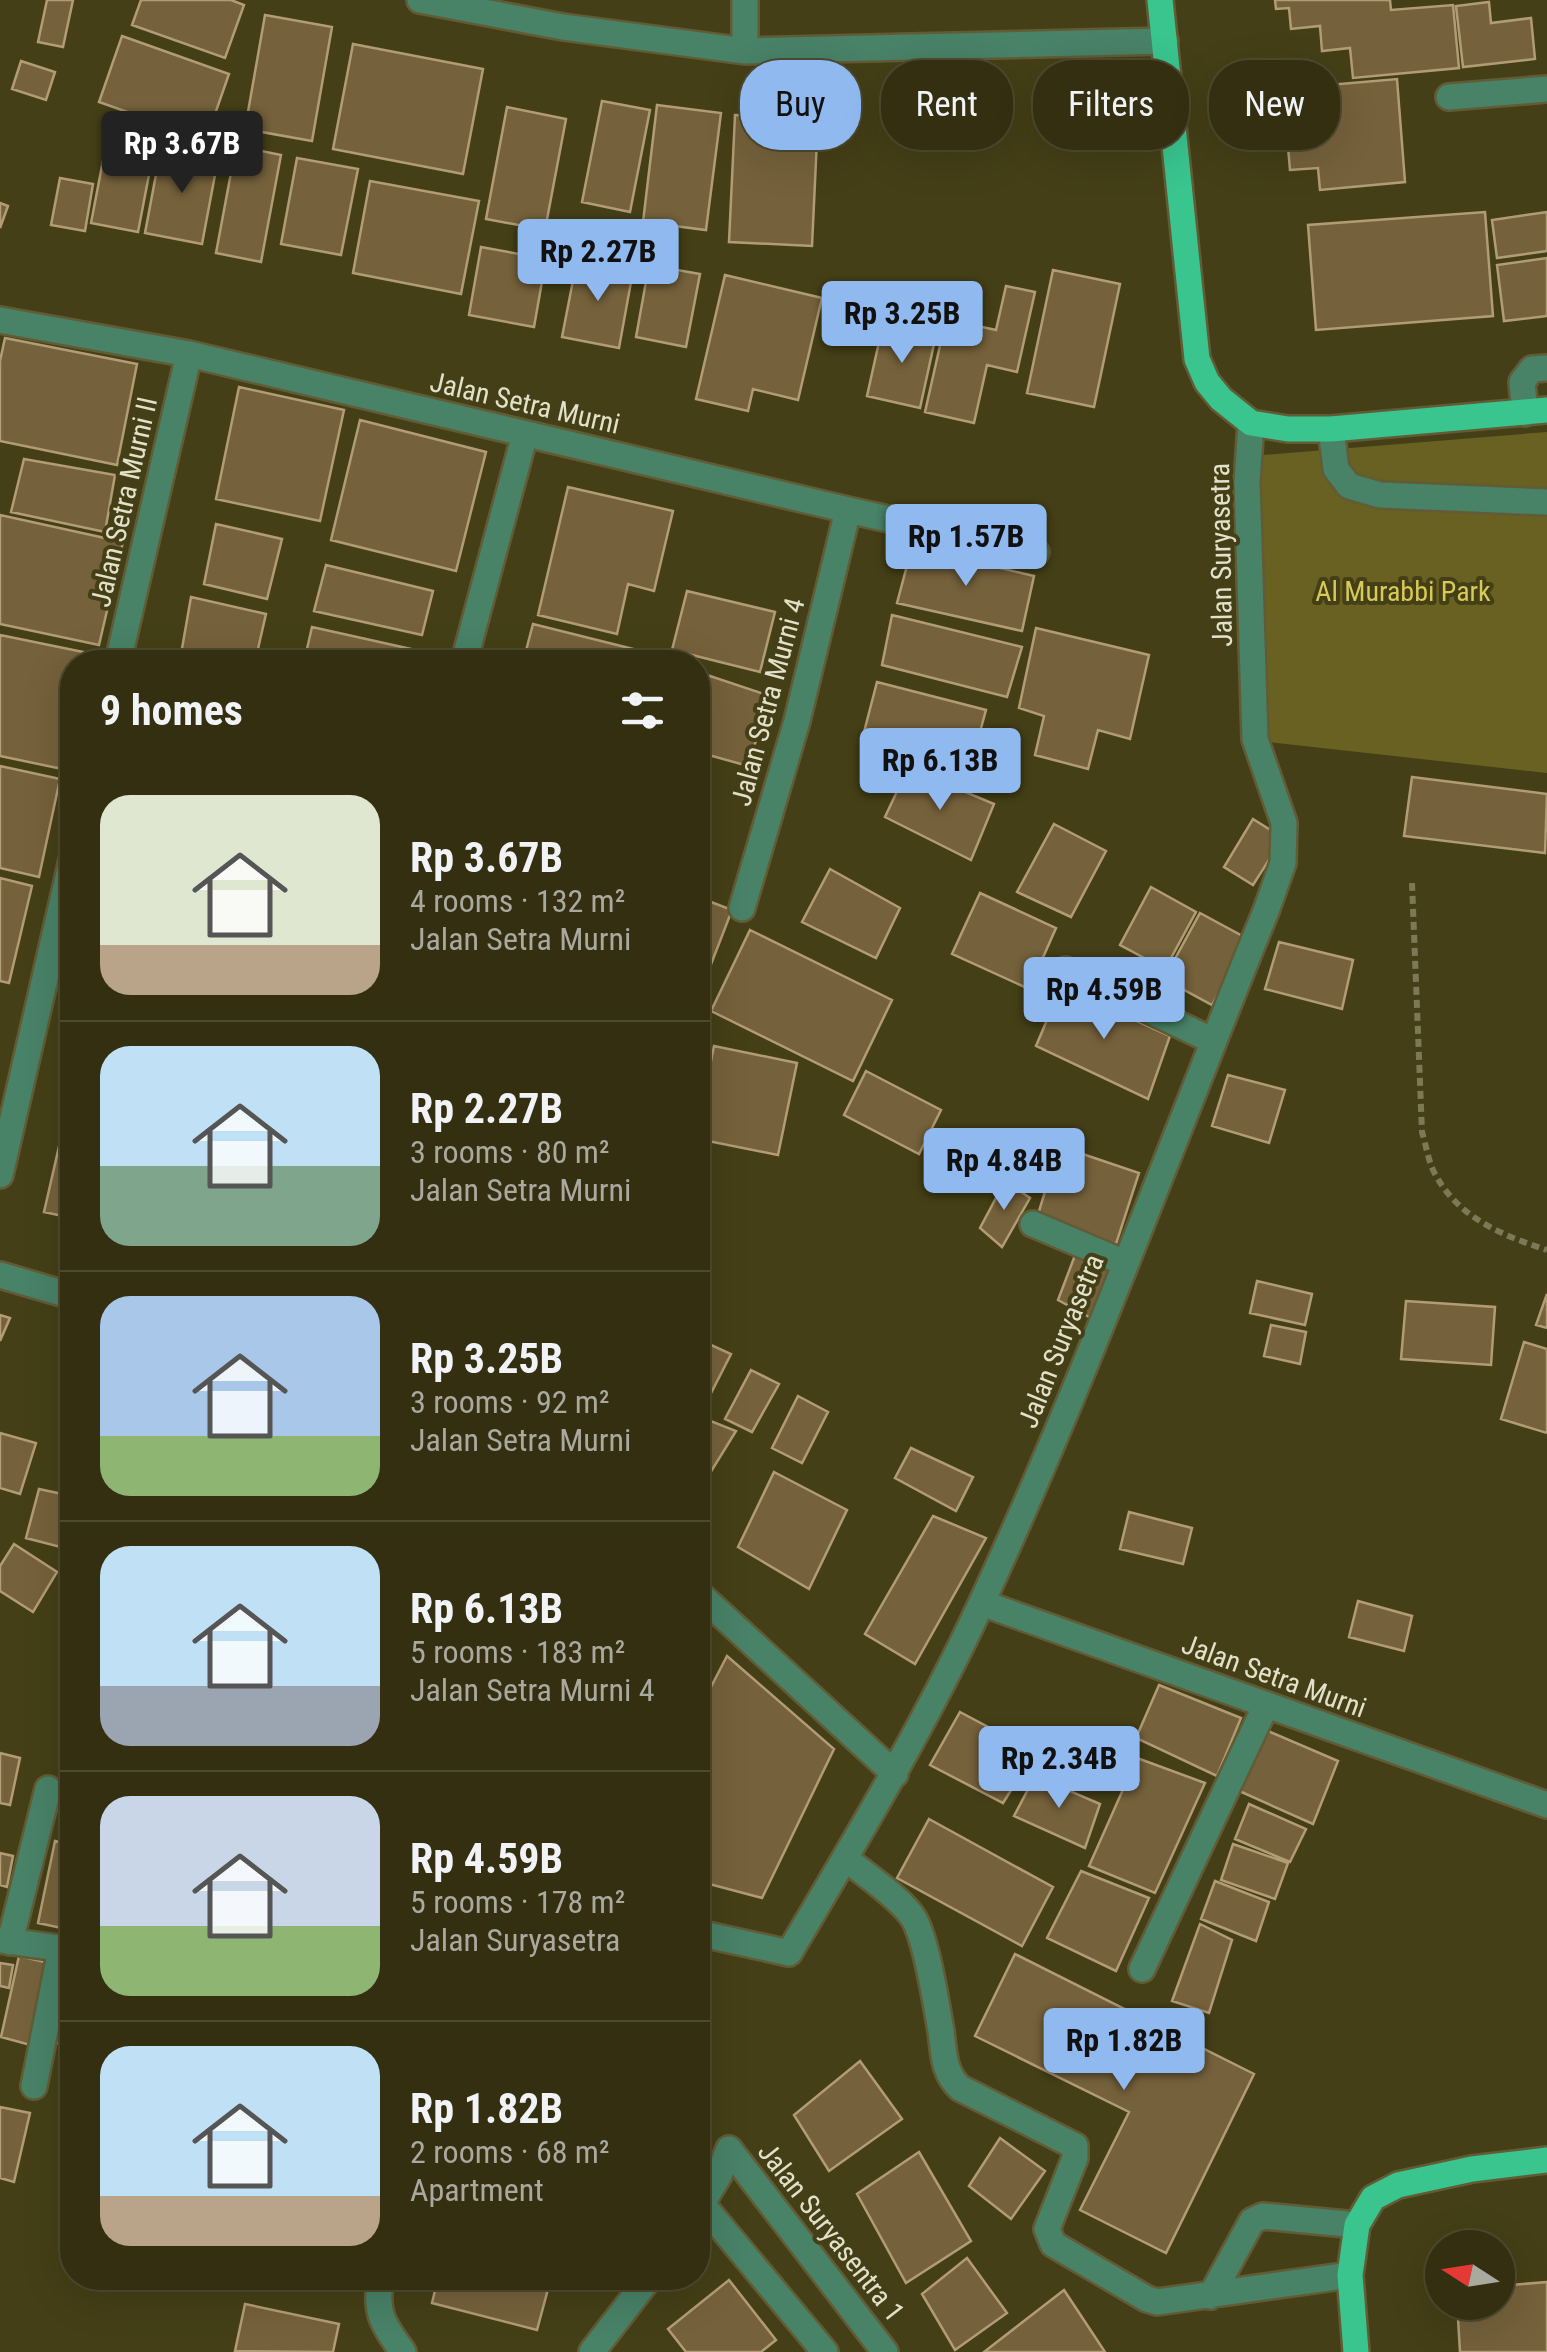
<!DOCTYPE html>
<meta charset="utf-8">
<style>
body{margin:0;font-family:"Roboto Condensed",sans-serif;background:#3b3719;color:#f1f3f6;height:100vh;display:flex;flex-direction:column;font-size:38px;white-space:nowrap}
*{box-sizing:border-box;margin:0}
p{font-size:32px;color:#a9a99f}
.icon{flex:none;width:55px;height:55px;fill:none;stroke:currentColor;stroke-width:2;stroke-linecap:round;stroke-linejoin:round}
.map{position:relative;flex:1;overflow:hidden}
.details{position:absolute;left:60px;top:650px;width:650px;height:1640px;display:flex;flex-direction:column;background:#332f10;border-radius:40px;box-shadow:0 10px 40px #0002,0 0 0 2px #4e4a30}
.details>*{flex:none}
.hud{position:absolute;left:740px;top:60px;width:655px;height:90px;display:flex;gap:20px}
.needle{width:65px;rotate:282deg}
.buttons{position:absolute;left:1425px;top:2230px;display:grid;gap:20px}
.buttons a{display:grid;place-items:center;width:90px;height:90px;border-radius:50%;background:#332f10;box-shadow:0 10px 40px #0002,0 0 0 2px #4e4a30;font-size:50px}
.price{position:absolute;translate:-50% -85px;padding:0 22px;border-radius:10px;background:#90b9f0;color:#111;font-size:32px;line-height:65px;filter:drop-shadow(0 2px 5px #0008)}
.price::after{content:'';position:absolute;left:50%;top:60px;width:30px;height:22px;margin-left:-15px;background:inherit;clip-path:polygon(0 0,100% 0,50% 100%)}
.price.on{background:#222;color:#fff}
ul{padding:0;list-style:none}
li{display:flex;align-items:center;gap:30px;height:250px;padding:0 40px}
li+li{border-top:2px solid #4e4a30}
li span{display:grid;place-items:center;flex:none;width:280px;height:200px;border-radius:30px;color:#555}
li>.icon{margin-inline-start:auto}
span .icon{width:120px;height:120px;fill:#fffc;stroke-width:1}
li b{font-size:42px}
h2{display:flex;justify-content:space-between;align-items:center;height:120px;padding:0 40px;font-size:42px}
.pill{padding:0 35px;border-radius:40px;background:#332f10;box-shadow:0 10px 40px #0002,0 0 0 2px #4e4a30;font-size:35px;line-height:90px}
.pill.on{background:#90b9f0;color:#111}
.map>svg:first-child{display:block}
</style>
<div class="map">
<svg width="1547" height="2352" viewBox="0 0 1547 2352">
<rect width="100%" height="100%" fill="#443f16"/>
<path fill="#686122" d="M1547,432V773L1268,742L1250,456Z"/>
<path fill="#75613b" stroke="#b29c75" stroke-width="2.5" d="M47,0H73L63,47L38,42Z
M141,0H231L244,5L225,58L132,25Z
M1275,0H1390L1391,10L1453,5L1459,68L1353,78L1350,48L1322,51L1320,26L1291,29L1289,8L1276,9Z
M1489,2L1491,23L1531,18L1535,59L1463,67L1456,6Z
M265,15L332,27L312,141L245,129Z
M122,36L229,74L206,140L99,102Z
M353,44L483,69L463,174L333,149Z
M21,61L55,72L46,100L12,89Z
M1397,79L1405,182L1320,190L1318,168L1290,170L1283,89Z
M602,101L650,110L630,212L582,202Z
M657,105L721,113L706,230L643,222Z
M507,107L566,119L545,230L486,219Z
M735,115L818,118L812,246L729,242Z
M106,145L153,154L138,232L91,223Z
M236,146L281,155L261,262L216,253Z
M161,148L218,159L202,244L145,233Z
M297,158L358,169L341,255L281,244Z
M60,178L93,184L85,231L51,225Z
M370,181L479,201L461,294L353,273Z
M0,203L8,206L0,228Z
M1485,212L1493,316L1316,330L1308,225Z
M1547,212V251L1497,258L1492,220Z
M481,247L546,259L534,327L469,315Z
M1547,258V316L1504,321L1497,265Z
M577,260L633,271L619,348L562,337Z
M649,265L700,274L686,347L636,337Z
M1053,270L1120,284L1094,407L1027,393Z
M725,275L822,298L798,400L753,389L748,411L696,399Z
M1006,286L1035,292L1017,372L987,365L974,423L925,412L946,319L996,330Z
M883,324L936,335L920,408L867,396Z
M5,338L137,364L117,465L0,441V361Z
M239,387L344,410L320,521L216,499Z
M360,420L486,452L456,571L331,540Z
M24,459L115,475L105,532L11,512Z
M568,487L673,511L654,591L628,584L617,634L538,615Z
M0,515L123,542L99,645L0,624Z
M216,524L282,539L267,599L204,584Z
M912,547L1034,576L1022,631L897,603Z
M326,565L433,591L422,635L314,611Z
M687,591L775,612L760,672L672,650Z
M191,597L266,614L255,662H192L180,660Z
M892,615L1022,647L1007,697L882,665Z
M533,624L641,651L638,662H523Z
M312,627L420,651L418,662H304Z
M1036,628L1149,655L1130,739L1098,730L1088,769L1035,755L1044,716L1019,708Z
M0,635L93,654L91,662H72V745L67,770L0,756Z
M698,672L770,696L748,766L698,752Z
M877,682L986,710L972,761L863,736Z
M0,766L60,779L39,877L0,868Z
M908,768L994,804L971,860L885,817Z
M1412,777L1547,794L1545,853L1404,836Z
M1253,819L1283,838L1253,885L1224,867Z
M1054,824L1106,851L1071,917L1017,892Z
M830,869L900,908L876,958L802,922Z
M0,878L32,886L9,983L0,981Z
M1151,887L1196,912L1165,969L1120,945Z
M980,893L1056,928L1029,989L952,954Z
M698,897L732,910L700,993L698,992Z
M1200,913L1248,939L1212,1005L1164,979Z
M750,930L892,1000L853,1081L711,1011Z
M1279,942L1353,960L1342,1009L1265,989Z
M1061,987L1170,1036L1148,1099L1036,1046Z
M714,1046L797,1063L778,1155L698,1139V1127Z
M866,1071L941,1110L919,1154L844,1115Z
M1228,1075L1285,1090L1269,1143L1212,1126Z
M68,1107L72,1108V1218L44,1212Z
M1059,1146L1139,1173L1116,1244L1036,1221Z
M1005,1181L1030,1198L1002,1247L980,1228Z
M1077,1250L1112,1266L1091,1318L1058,1300Z
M1257,1281L1312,1294L1305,1325L1250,1313Z
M1547,1294V1328L1536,1325Z
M1406,1301L1495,1307L1491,1365L1401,1359Z
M0,1315L10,1318L0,1341Z
M1271,1325L1306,1332L1300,1364L1264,1356Z
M698,1339L731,1354L707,1401L698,1396Z
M1524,1342L1547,1349V1433L1501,1419Z
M751,1370L779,1384L752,1432L725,1419Z
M798,1396L828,1412L802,1463L772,1448Z
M698,1416L736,1431L699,1491H698Z
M0,1433L36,1443L20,1494L0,1488Z
M911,1448L973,1477L956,1511L895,1478Z
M774,1472L847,1510L809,1589L738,1547Z
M39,1489L72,1496V1550L26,1538Z
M1129,1512L1192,1528L1183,1564L1120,1549Z
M933,1516L986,1538L915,1664L865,1634Z
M14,1544L57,1572L33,1612L0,1591V1566Z
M1358,1601L1412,1616L1404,1651L1349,1637Z
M727,1656L834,1749L762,1898L698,1881V1712Z
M1159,1685L1241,1718L1217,1776L1136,1738Z
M960,1712L1035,1752L1003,1803L930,1765Z
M72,1721V1746L63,1741Z
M1261,1728L1338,1761L1313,1824L1237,1790Z
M0,1753L20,1758L10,1805L0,1803Z
M1137,1758L1205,1783L1155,1893L1089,1866Z
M1035,1776L1100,1804L1085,1848L1014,1816Z
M1249,1804L1306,1829L1290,1862L1235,1839Z
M929,1819L1053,1887L1022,1946L897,1878Z
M55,1841L72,1845L71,1930L38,1923Z
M1233,1844L1288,1863L1275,1899L1221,1880Z
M0,1853L13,1856L7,1887L0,1885Z
M1081,1871L1149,1898L1116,1971L1047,1938Z
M1215,1881L1269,1902L1256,1941L1201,1919Z
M1200,1924L1232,1940L1209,2013L1172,2001Z
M1015,1954L1254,2074L1166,2253L1080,2210L1129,2112L975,2036Z
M19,1956L53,1964L34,2046L1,2037Z
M0,1963L13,1965L9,1988L0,1986Z
M65,1997L72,1998V2046L57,2043Z
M860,2061L902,2119L829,2171L794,2115Z
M0,2107L30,2113L14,2182L0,2178Z
M1000,2138L1045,2171L1011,2219L969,2186Z
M919,2152L971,2241L906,2283L857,2194Z
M967,2258L1007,2313L955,2350L922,2294Z
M438,2278H551L537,2330L432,2303Z
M729,2280L776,2340L761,2352H686L668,2329Z
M1547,2282V2352H1460L1457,2302H1498V2286Z
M1064,2290L1105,2352H984Z
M245,2304L339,2324L333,2352L235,2351Z"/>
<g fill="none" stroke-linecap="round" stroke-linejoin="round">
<defs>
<path id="minor" d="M420,0L563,27L745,51L1165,41
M745,0V51
M1449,97L1547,89
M0,320L189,354L848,510L1036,552
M1525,413L1522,382L1532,369L1547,368
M1331,429L1336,469L1349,486L1380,495L1547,502
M118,662L189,354
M464,662L525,434
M742,908L797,721L848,510
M1066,970L1213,1041
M0,1175L72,860
M1033,1224L1125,1263
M0,1275L72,1296
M698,1593L895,1774
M982,1603L1547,1805
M845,1858C863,1873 903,1900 914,1919C927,1942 936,2003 941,2031C944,2053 943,2072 960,2088L1075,2146V2158L1047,2229L1053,2244L1147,2299L1157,2302L1350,2275
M698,1933L789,1953C857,1838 926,1723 982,1602C1087,1376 1172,1141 1266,911L1283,863L1284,823L1255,739L1247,482L1251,423
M0,1940L72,1950
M10,1942L48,1789
M1142,1969L1266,1705
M34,2086L61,1949
M702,2204L825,2352
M698,2210L719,2175L729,2149L885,2352
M381,2278C374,2311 383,2325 403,2352
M1211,2296L1252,2221L1263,2216L1357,2225
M592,2352L649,2278"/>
<path id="major" d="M1160,0L1197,359L1207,382L1221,399L1251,423L1288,429H1331L1547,410
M1356,2352L1350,2275L1357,2225L1373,2198L1398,2185L1472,2169L1547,2160"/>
</defs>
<use href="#minor" stroke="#615c36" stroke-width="30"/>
<use href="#major" stroke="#615c36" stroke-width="30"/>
<path stroke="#7d7957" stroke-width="6" stroke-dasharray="8 5" stroke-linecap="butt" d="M1412,883L1422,1132C1426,1145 1428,1159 1433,1170C1456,1217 1501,1235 1547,1250"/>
<use href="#minor" stroke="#488267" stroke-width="25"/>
<use href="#major" stroke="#3ac48e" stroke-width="25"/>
</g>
<g text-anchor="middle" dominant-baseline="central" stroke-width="8" stroke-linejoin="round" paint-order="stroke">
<g font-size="28" fill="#e3e1ca" stroke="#443f16">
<text transform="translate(525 403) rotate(13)">Jalan Setra Murni</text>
<text transform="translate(124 502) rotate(-77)">Jalan Setra Murni II</text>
<text transform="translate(1221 555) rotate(-91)">Jalan Suryasetra</text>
<text transform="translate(768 702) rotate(-75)">Jalan Setra Murni 4</text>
<text transform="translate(1061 1341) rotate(-68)">Jalan Suryasetra</text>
<text transform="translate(1274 1676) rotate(20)">Jalan Setra Murni</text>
<text transform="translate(831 2232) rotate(52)">Jalan Suryasentra 1</text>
</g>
<g font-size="28" fill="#d8ca56" stroke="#443f16">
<text x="1403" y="591">Al Murabbi Park</text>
</g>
</g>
</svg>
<div class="buttons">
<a><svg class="needle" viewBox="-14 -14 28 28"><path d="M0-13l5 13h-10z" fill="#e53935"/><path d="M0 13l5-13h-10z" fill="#a9a99f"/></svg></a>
</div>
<b class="price on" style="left:182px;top:196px">Rp 3.67B</b>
<b class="price" style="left:598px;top:304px">Rp 2.27B</b>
<b class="price" style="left:902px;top:366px">Rp 3.25B</b>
<b class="price" style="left:966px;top:589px">Rp 1.57B</b>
<b class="price" style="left:940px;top:813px">Rp 6.13B</b>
<b class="price" style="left:1104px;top:1042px">Rp 4.59B</b>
<b class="price" style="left:1004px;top:1213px">Rp 4.84B</b>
<b class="price" style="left:1059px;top:1811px">Rp 2.34B</b>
<b class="price" style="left:1124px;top:2093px">Rp 1.82B</b>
<div class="hud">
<a class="pill on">Buy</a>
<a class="pill">Rent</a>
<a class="pill">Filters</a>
<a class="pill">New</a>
</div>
<section class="details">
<h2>9 homes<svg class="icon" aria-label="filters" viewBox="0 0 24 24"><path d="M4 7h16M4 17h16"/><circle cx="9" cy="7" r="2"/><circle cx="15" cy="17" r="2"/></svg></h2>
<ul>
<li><span style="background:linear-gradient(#dfe7d0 75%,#b9a48a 0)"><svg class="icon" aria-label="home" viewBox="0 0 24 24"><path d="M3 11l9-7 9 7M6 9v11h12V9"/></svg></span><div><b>Rp 3.67B</b><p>4 rooms · 132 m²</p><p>Jalan Setra Murni</p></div></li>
<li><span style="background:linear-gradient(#bfe0f5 60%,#7fa58c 0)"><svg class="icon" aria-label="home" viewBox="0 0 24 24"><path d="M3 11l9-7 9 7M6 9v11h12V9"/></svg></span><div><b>Rp 2.27B</b><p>3 rooms · 80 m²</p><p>Jalan Setra Murni</p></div></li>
<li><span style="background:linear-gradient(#a9c7e8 70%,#8fb573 0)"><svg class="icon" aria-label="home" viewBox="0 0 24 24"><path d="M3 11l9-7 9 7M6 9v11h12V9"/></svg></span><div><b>Rp 3.25B</b><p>3 rooms · 92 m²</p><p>Jalan Setra Murni</p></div></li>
<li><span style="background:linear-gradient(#bfe0f5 70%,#9aa5b1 0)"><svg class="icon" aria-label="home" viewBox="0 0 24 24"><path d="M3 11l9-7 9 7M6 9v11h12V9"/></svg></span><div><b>Rp 6.13B</b><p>5 rooms · 183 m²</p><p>Jalan Setra Murni 4</p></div></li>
<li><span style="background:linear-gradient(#c9d6e8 65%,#8fb573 0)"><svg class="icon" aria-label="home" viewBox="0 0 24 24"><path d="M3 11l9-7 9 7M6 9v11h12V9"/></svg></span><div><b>Rp 4.59B</b><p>5 rooms · 178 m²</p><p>Jalan Suryasetra</p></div></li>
<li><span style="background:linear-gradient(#bfe0f5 75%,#b9a48a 0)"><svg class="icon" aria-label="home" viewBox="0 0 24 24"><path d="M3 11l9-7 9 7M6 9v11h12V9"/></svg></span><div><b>Rp 1.82B</b><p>2 rooms · 68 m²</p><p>Apartment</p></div></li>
</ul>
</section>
</div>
